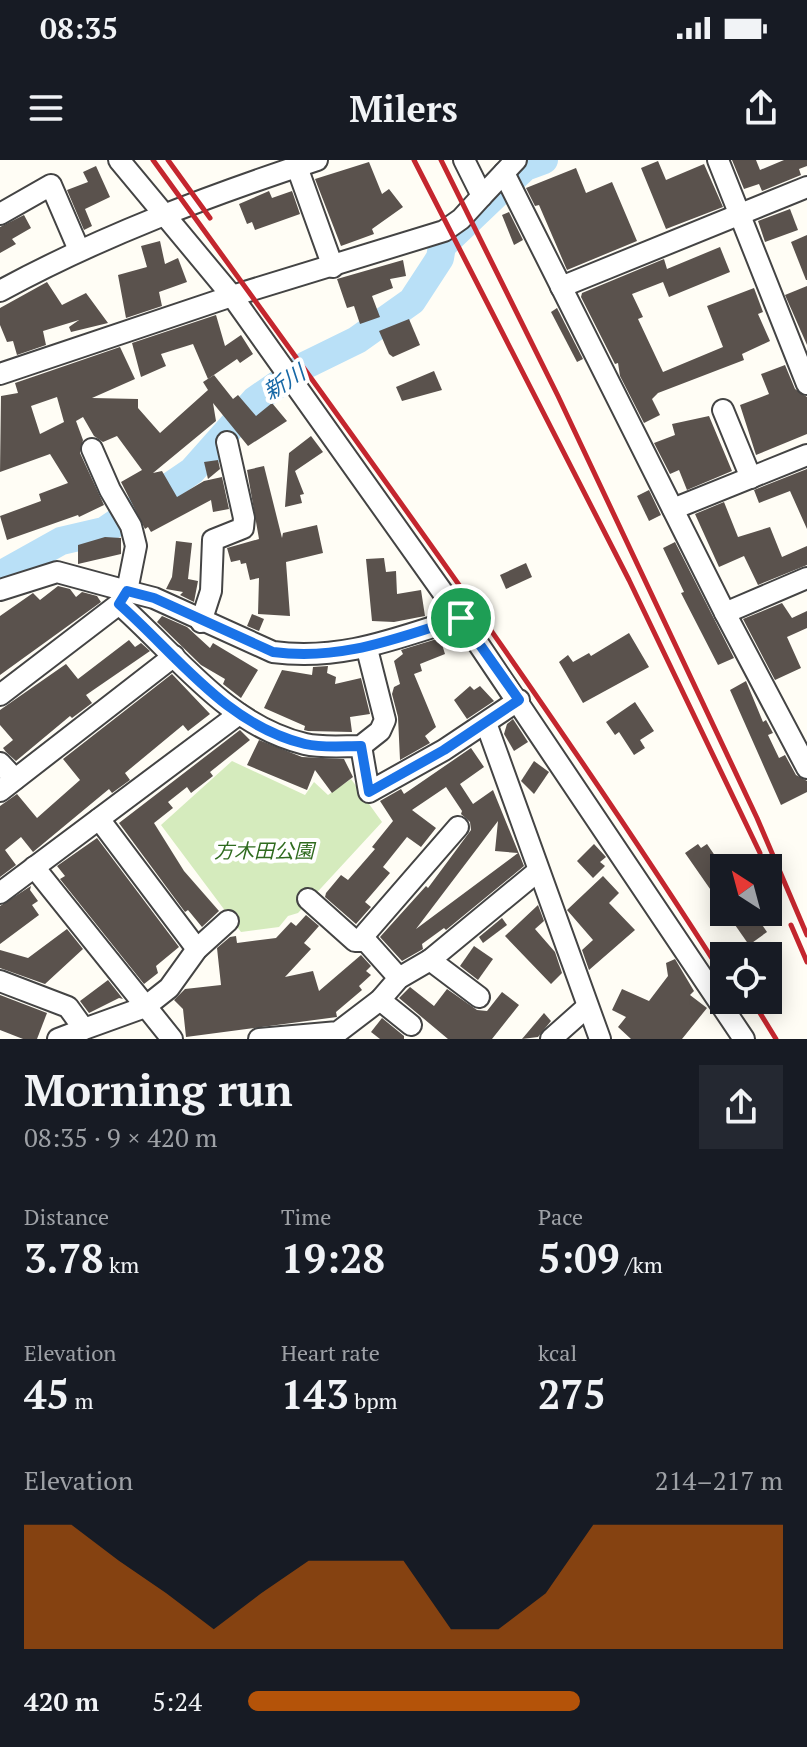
<!DOCTYPE html>
<meta charset="utf-8">
<style>
:root{--surface:#171b24;--page:#242831;--text:#f1f3f6;--muted:#9ea1a6;--accent:#b45309}
body{margin:0;font-family:"PT Serif","Noto Sans JP",serif;background:var(--page);color:var(--text);height:100vh;display:flex;flex-direction:column;font-size:30px;white-space:nowrap}
*{box-sizing:border-box;margin:0}
p{font-size:26px;color:var(--muted)}
.icon{flex:none;width:44px;height:44px;fill:none;stroke:currentColor;stroke-width:2;stroke-linecap:round;stroke-linejoin:round}
.map{position:relative;height:879px;overflow:hidden}
.side{display:flex;flex-direction:column;background:var(--surface);flex:1}
.side>*{flex:none}
.needle{width:52px;rotate:324deg}
.controls{position:absolute;left:710px;top:694px;display:grid;gap:16px}
.controls a{display:grid;place-items:center;width:72px;height:72px;border-radius:0px;background:var(--surface);box-shadow:0 4px 20px #0003;font-size:40px}
.pin{position:absolute;display:grid;place-items:center;width:68px;height:68px;color:#fff;margin:-34px;border:4px solid #fff;border-radius:50%;box-shadow:0 2px 8px #0007}
.round{display:grid;place-items:center;flex:none;width:84px;height:84px;border-radius:0px;background:var(--page)}
.summary{display:flex;align-items:center;justify-content:space-between;height:136px;padding:0 24px}
h1{font-size:44px;font-weight:600;line-height:60px}
.stats{display:grid;grid-template-columns:repeat(3,1fr);gap:12px;height:136px;padding:8px 24px}
.stats div{display:grid;align-content:center}
.stats b{font-size:40px;font-weight:600}
.stats small{font-size:22px;font-weight:400}
.stats p{font-size:22px}
.chart{height:224px;padding:16px 24px}
.chart p{display:flex;justify-content:space-between}
.chart svg{width:100%;height:144px;margin-top:8px;fill:var(--accent);opacity:.7}
ul{padding:0 24px;list-style:none;font-size:26px}
li{display:grid;grid-template-columns:128px 96px 1fr;align-items:center;height:60px}
li i{height:20px;border-radius:10px;background:var(--accent)}
.status{display:flex;justify-content:space-between;align-items:center;height:56px;padding:0 40px;background:var(--surface);direction:ltr}
.status svg{height:22px;fill:currentColor}
header{display:flex;justify-content:space-between;align-items:center;height:104px;padding:0 24px;background:var(--surface);font-size:36px;font-weight:600}
.map>svg:first-child{display:block}
.green{fill:#d5ebbd}
.lines{fill:none;stroke-linecap:round;stroke-linejoin:round}
.river{stroke:#b9e0f7;stroke-width:28}
.building{fill:#5a524d;fill-rule:evenodd}
.minor-casing{stroke:#444;stroke-width:24}
.minor{stroke:#fff;stroke-width:20}
.rail{stroke:#c4262e;stroke-width:5}
.route-casing{stroke:#fff;stroke-width:16}
.route{stroke:#1a73e8;stroke-width:10}
.labels{text-anchor:middle;stroke-width:8;stroke-linejoin:round;paint-order:stroke}
.park-label{font-size:20px;font-style:italic;fill:#2f6b1f;stroke:#fff}
.water-label{font-size:22px;font-style:italic;fill:#1768a6;stroke:#fff}
</style>
<div class="status"><b>08:35</b><svg viewBox="0 0 49 12"><path d="M0 12V9h3v3zM5 12V6h3v6zM10 12V3h3v9zM15 12V0h3v12zM26 1h20v11H26zM47 4h2v5h-2z"/></svg></div>
<header><svg class="icon" aria-label="menu" viewBox="0 0 24 24"><path d="M4 6h16M4 12h16M4 18h16"/></svg>Milers<svg class="icon" aria-label="share" viewBox="0 0 24 24"><path d="M12 15V3M7 8l5-5 5 5M5 13v7h14v-7"/></svg></header>
<div class="map">
<svg width="807" height="879" viewBox="0 0 807 879">
<rect width="100%" height="100%" fill="#fffdf5"/>
<path class="green" d="M232,601L305,635L314,622L328,635L351,619L382,662L298,753L288,756L279,767L241,772L161,665Z"/>
<g class="lines">
<path class="river" d="M0,415L61,381L104,371L192,311L255,240L306,205L357,180L412,141L440,98L442,86L525,7L544,0"/>
</g>
<g class="building">
<path d="M732,0H756L760,10L784,0H807V6L799,9L801,15L762,31L759,24L744,29Z"/>
<path d="M658,1L666,20L704,4L723,47L666,69L641,8Z"/>
<path d="M369,2L382,34L389,29L403,47L372,69L374,74L341,86L315,19Z"/>
<path d="M96,6L110,37L85,49L92,66L84,70L67,30L88,22L83,12Z"/>
<path d="M576,8L586,33L612,22L637,81L567,110L539,45L535,46L526,28Z"/>
<path d="M269,31L272,38L292,31L300,54L255,70L252,62L247,64L239,44Z"/>
<path d="M790,49L798,70L765,82L758,61Z"/>
<path d="M509,52L523,80L514,85L502,55Z"/>
<path d="M24,55L31,68L12,79L16,84L0,93V67Z"/>
<path d="M807,75V120H806L791,82Z"/>
<path d="M160,81L165,104L178,98L187,122L159,132L162,146L126,158L118,115L147,107L141,86Z"/>
<path d="M720,87L730,112L669,137L663,122L632,134L643,157L638,159L663,212L723,187L707,146L754,128L763,152L758,154L770,181L742,194L744,200L658,233L652,239L660,255L644,263L620,216L618,203L615,204L581,137L582,133L664,99L667,109Z"/>
<path d="M403,100L406,116L390,119L393,128L372,136L380,157L360,164L354,146L347,148L337,119Z"/>
<path d="M47,122L62,145L86,133L108,163L71,172L69,167L79,160L43,171L46,185L17,195L13,181L7,182L0,165V148Z"/>
<path d="M807,126V185L785,135Z"/>
<path d="M557,148L583,199L577,202L551,152Z"/>
<path d="M216,155L225,186L241,175L253,194L240,203L237,199L208,219L193,184L161,194L166,206L141,217L132,183Z"/>
<path d="M409,159L420,185L393,197L389,194L379,171Z"/>
<path d="M120,187L135,219L92,238L138,239V248L160,273L208,230L203,222L214,215L233,239L238,235L256,256L272,243L287,261L248,286L213,243L216,261L153,313L162,311L177,337L204,321L222,317L229,349L213,352L211,340L151,372L148,367L145,369L121,322L142,310L117,276L103,282L94,276L83,257L76,261L83,280L80,293L104,345L79,357L78,355L7,380L0,356L41,341L39,334L68,323L50,294L0,312L1,236L18,233L15,223ZM57,237L64,262L40,274L31,246Z"/>
<path d="M785,205L795,229L807,237V274L756,295L740,245L769,234L761,214Z"/>
<path d="M434,211L442,230L402,241L396,227Z"/>
<path d="M709,256L732,311L687,330L679,310L670,314L654,283L675,275L672,264Z"/>
<path d="M311,276L323,292L295,311L304,334L300,335L302,343L285,347L289,293Z"/>
<path d="M218,300L220,309L208,319L204,302Z"/>
<path d="M264,306L282,378L283,373L317,365L323,393L286,402L290,456L258,454L259,418L250,420L246,403L241,404L240,400L231,402L227,388L259,379L247,310Z"/>
<path d="M807,309V369L790,331L759,343L754,330Z"/>
<path d="M649,330L661,355L649,361L637,336Z"/>
<path d="M724,342L738,377L770,367L782,397L807,386V405L758,425L744,396L719,407L695,354Z"/>
<path d="M105,377L121,378V394L78,404V385Z"/>
<path d="M176,381L192,383L188,419L198,421L194,442L180,435L183,432L166,429L172,417Z"/>
<path d="M675,382L734,498L718,505L681,433L684,432L663,388Z"/>
<path d="M384,398L386,412L396,411L397,434L421,430L425,456L394,462L372,461L366,399Z"/>
<path d="M526,403L532,417L506,429L500,415Z"/>
<path d="M58,426L70,429L76,437L82,432L97,436L101,442L0,515V456L33,433L40,440Z"/>
<path d="M782,443L792,458L807,451V468L787,477L801,508L775,520L743,459Z"/>
<path d="M252,454L264,459L259,471L247,466Z"/>
<path d="M162,456L187,467L210,488L213,483L258,510L241,538L223,524L225,519L201,505L157,462Z"/>
<path d="M629,473L649,507L583,543L559,502L568,495L573,502L589,493L591,496Z"/>
<path d="M440,478L445,494L420,504L422,511L414,514L436,567L425,576L430,583L400,600L398,557L392,534L394,527L400,524L394,501L403,494L401,490Z"/>
<path d="M129,480L135,487L141,483L150,491L86,535L92,543L72,558L70,556L16,601L6,592L3,588L13,580L0,565V550L66,504L78,519Z"/>
<path d="M328,506L327,513L336,517L335,524L361,518L370,554L350,557L352,572L308,571L304,570L305,566L264,548L282,510L312,515L313,507Z"/>
<path d="M172,514L210,554L188,571L183,565L125,613L130,620L112,633L109,629L33,692L21,677L5,690L16,705L0,717V646L17,634L37,658L80,620L63,599Z"/>
<path d="M746,521L763,562L766,560L773,573L768,575L779,598L785,595L796,615L807,621V632L781,645L730,530Z"/>
<path d="M470,526L474,530L480,526L494,541L467,559L454,540Z"/>
<path d="M635,542L654,571L640,580L645,588L634,595L619,572L615,575L606,562Z"/>
<path d="M513,559L528,582L514,591L504,574L507,564Z"/>
<path d="M240,570L250,580L210,612L213,616L191,633L187,627L168,642L173,648L154,663L184,711L219,751L202,767L188,750L185,752L119,663Z"/>
<path d="M259,580L302,597L344,599L353,617L332,633L315,610L307,630L247,605Z"/>
<path d="M471,588L484,607L460,624L473,644L493,630L524,706L446,770L444,768L422,784L423,789L402,801L380,777L426,726L428,728L471,670L470,662L461,654L462,651L446,627L412,650L436,668L421,687L407,677L383,707L390,713L365,742L371,747L356,764L325,737L326,733L341,715L348,720L375,689L372,687L393,661L380,641L401,629L404,634ZM498,661L495,691L518,693L416,769Z"/>
<path d="M534,601L549,612L534,634L521,621Z"/>
<path d="M97,678L179,787L156,806L158,813L144,824L60,719L65,716L57,706Z"/>
<path d="M594,684L606,697L600,702L605,706L593,718L577,701Z"/>
<path d="M698,684L701,688L707,684L724,709V749L685,693Z"/>
<path d="M603,716L619,733L609,743L635,770L589,810L582,790L593,780L567,750Z"/>
<path d="M31,726L30,730L38,741L32,745L39,755L0,784V746Z"/>
<path d="M538,745L544,761L535,769L555,792L562,813L551,824L505,776Z"/>
<path d="M726,752H753L767,772L749,785Z"/>
<path d="M306,755L319,766L304,783L311,789L285,817L313,811L319,831L361,795L371,806L366,811L371,815L359,826L362,830L336,852L337,857L186,877L183,849L174,840L185,829L221,825L217,788L230,777L236,776L237,783L276,778L291,762L296,766Z"/>
<path d="M502,758L507,765L483,783L479,777Z"/>
<path d="M67,769L83,789L45,824L0,808V790L28,798Z"/>
<path d="M474,786L493,799L478,820L460,806Z"/>
<path d="M675,799L694,831L690,835L707,848L682,879H631L618,867L626,857L612,850L622,829L649,841L668,816L666,803Z"/>
<path d="M108,820L123,839L119,838L89,853L80,841Z"/>
<path d="M410,827L434,846L447,829L477,850L487,851L502,832L519,845L492,879H448L399,838Z"/>
<path d="M0,835L47,853L37,879H23L0,870Z"/>
<path d="M544,853L551,861L538,877L522,879Z"/>
<path d="M382,858L404,876V879H380L371,872Z"/>
</g>
<g class="lines">
<g class="minor-casing">
<g id="minor">
<path d="M119,0L232,136L461,458L744,879"/>
<path d="M464,0L482,36L516,0"/>
<path d="M718,0L807,224"/>
<path d="M297,7L333,107"/>
<path d="M504,13L725,453L807,608"/>
<path d="M0,54L51,25L79,90"/>
<path d="M561,127L807,27"/>
<path d="M0,131C101,76 208,36 317,0"/>
<path d="M0,214L232,136L444,71L461,59L482,36"/>
<path d="M723,250L751,318"/>
<path d="M673,349L807,295"/>
<path d="M0,430L57,412L127,431L136,386L131,366L110,330L92,289"/>
<path d="M119,444C177,495 226,565 305,584C322,588 343,586 361,586L380,571L385,560L367,489"/>
<path d="M725,453L807,418"/>
<path d="M201,462L211,431L213,380L243,368L244,358L227,282"/>
<path d="M0,535L119,444L127,431L154,438L273,492C343,501 396,478 461,458"/>
<path d="M486,563L600,879"/>
<path d="M361,586L369,632L444,590L519,540"/>
<path d="M0,603L15,619"/>
<path d="M0,631L174,496"/>
<path d="M99,659L197,789"/>
<path d="M34,707L172,879"/>
<path d="M0,733L239,554"/>
<path d="M308,739L355,781H366L399,818"/>
<path d="M359,781L458,667"/>
<path d="M430,800L479,837"/>
<path d="M0,821L68,847L84,869L145,847L169,828L197,789L228,761"/>
<path d="M380,840L411,865"/>
<path d="M58,879L84,869"/>
<path d="M259,879L338,872L380,840L399,818L430,800L538,711"/>
<path d="M551,879L587,847"/>
</g>
</g>
<use href="#minor" class="minor"/>
<g class="rail">
<path d="M153,0C348,269 545,537 724,817"/>
<path d="M168,0L210,58"/>
<path d="M414,0L629,420L760,693"/>
<path d="M441,0L558,236L757,658L807,775"/>
<path d="M791,765L807,802"/>
<path d="M752,840L776,879"/>
</g>
</g>
<g class="lines">
<g class="route-casing">
<path id="route" d="M127,431L154,438L273,492C343,501 396,478 461,458L519,540L444,590L369,632L361,586C343,586 322,588 305,584C226,565 177,495 119,444Z"/>
</g>
<use href="#route" class="route"/>
</g>
<g class="labels">
<g class="park-label">
<text x="264" y="698">方木田公園</text>
</g>
<g class="water-label">
<text transform="translate(284 222) rotate(-32)" y="8">新川</text>
</g>
</g>
</svg>
<div class="controls">
<a><svg class="needle" viewBox="-14 -14 28 28"><path d="M0-13l5 13h-10z" fill="#e53935"/><path d="M0 13l5-13h-10z" fill="#9ea1a6"/></svg></a>
<a><svg class="icon" aria-label="locate" viewBox="0 0 24 24"><circle cx="12" cy="12" r="6"/><path d="M12 2v4M12 18v4M2 12h4M18 12h4"/></svg></a>
</div>
<div class="pin" style="left:461px;top:458px;background:#1e9e55"><svg class="icon" aria-label="arrive" viewBox="0 0 24 24"><path d="M6 21V4h12l-3 4 3 4H6"/></svg></div>
</div>
<section class="side">
<div class="summary"><div><h1>Morning run</h1><p>08:35 · 9 × 420 m</p></div><a class="round"><svg class="icon" aria-label="share" viewBox="0 0 24 24"><path d="M12 15V3M7 8l5-5 5 5M5 13v7h14v-7"/></svg></a></div>
<div class="stats">
<div><p>Distance</p><b>3.78<small> km</small></b></div>
<div><p>Time</p><b>19:28</b></div>
<div><p>Pace</p><b>5:09<small> /km</small></b></div>
</div>
<div class="stats">
<div><p>Elevation</p><b>45<small> m</small></b></div>
<div><p>Heart rate</p><b>143<small> bpm</small></b></div>
<div><p>kcal</p><b>275</b></div>
</div>
<div class="chart"><p><span>Elevation</span>214–217 m</p>
<svg viewBox="0 0 160 44" preserveAspectRatio="none"><path d="M0 44V6L10 6L20 17L30 27L40 38L50 27L60 17L70 17L80 17L90 38L100 38L110 27L120 6L130 6L140 6L150 6L160 6V44z"/></svg>
</div>
<ul>
<li><b>420 m</b>5:24<i style="width:62%"></i></li>
</ul>
</section>
